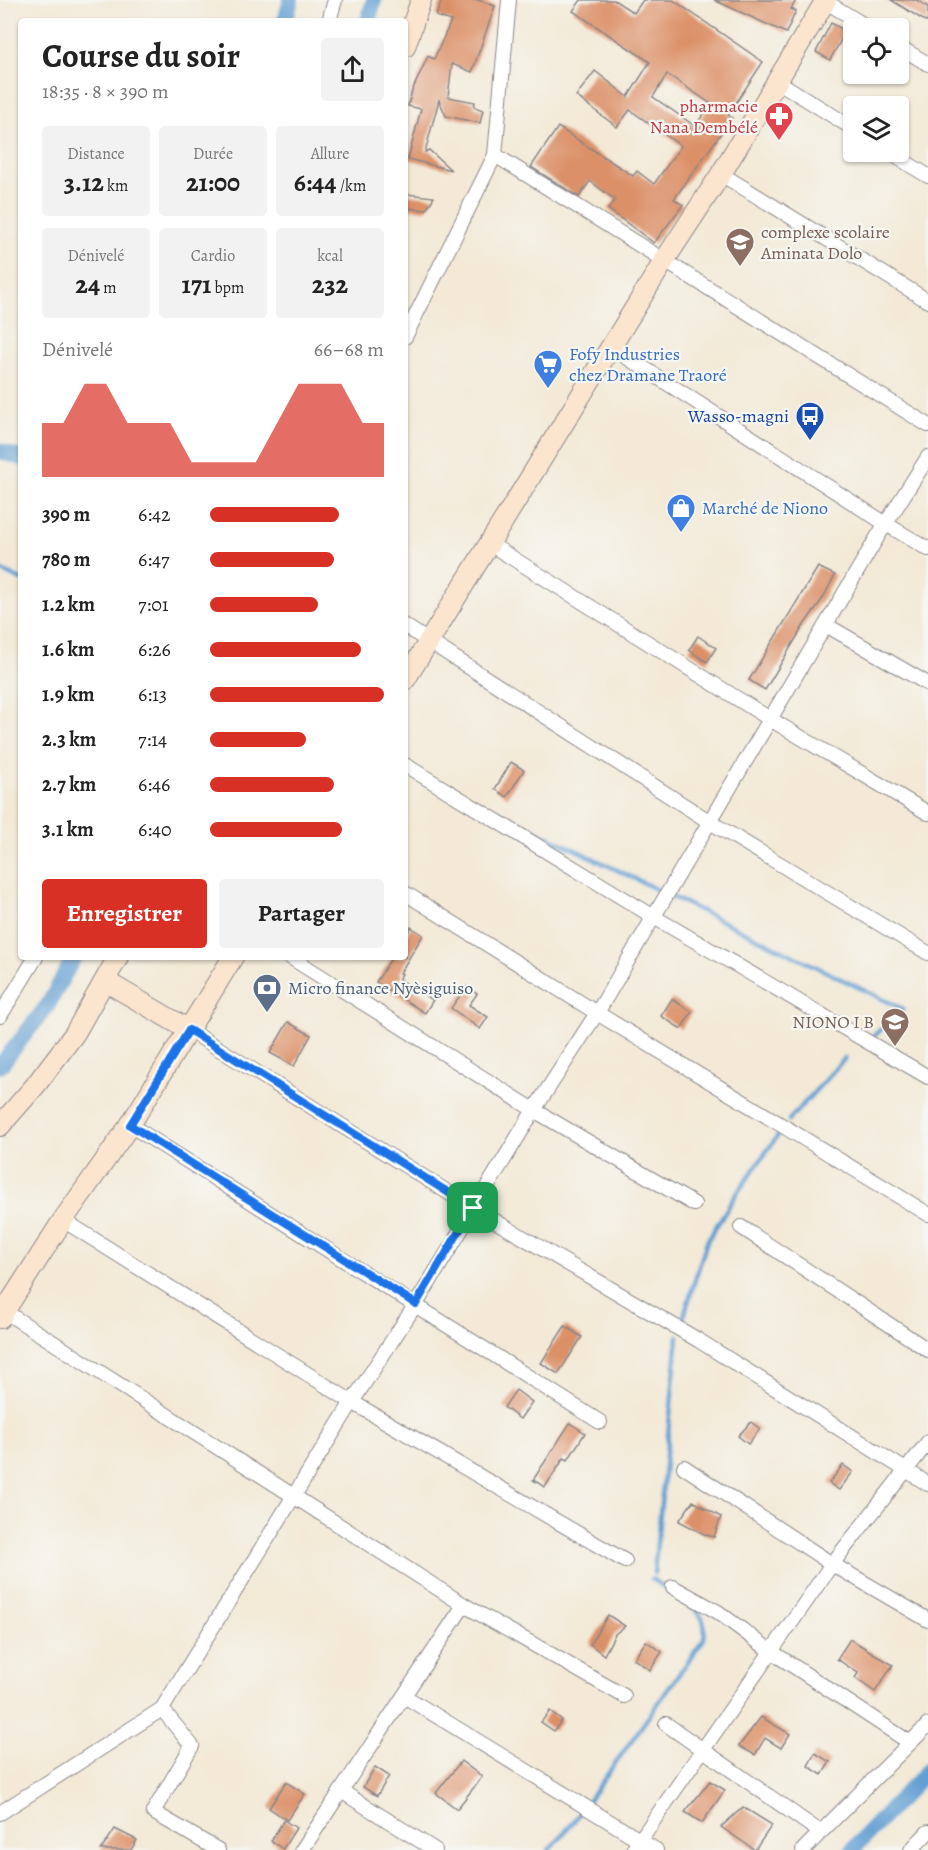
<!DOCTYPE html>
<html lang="fr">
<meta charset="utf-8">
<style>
:root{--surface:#fff;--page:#f2f2f2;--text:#222;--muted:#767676;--accent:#d93025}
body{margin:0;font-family:Alegreya,serif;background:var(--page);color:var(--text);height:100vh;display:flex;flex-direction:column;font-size:22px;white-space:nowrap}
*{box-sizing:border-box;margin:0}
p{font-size:20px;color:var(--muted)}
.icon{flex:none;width:33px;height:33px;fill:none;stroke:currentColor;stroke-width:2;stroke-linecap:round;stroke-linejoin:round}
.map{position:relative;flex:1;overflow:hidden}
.sheet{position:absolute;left:18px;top:18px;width:390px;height:942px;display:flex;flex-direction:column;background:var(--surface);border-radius:6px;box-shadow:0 2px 4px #0004}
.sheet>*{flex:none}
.fabs{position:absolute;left:843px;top:18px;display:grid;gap:12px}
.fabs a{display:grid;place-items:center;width:66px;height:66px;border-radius:6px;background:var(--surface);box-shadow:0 2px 4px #0004;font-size:30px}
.pin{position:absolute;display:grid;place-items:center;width:51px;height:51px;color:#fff;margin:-26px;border-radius:12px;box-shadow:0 3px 9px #0006}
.round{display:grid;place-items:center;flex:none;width:63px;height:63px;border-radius:6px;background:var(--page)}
.overview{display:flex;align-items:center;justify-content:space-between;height:102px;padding:0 24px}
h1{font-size:33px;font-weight:700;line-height:45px}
.stats{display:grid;grid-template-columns:repeat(3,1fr);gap:9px;height:102px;padding:6px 24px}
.stats div{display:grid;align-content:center;border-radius:6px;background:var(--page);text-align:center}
.stats b{font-size:26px;font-weight:700}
.stats small{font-size:16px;font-weight:400}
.stats p{font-size:16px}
.chart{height:168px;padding:12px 24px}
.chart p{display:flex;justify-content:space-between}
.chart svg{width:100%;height:108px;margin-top:6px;fill:var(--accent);opacity:.7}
.action{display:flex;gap:12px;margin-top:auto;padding:12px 24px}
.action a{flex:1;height:69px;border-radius:6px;background:var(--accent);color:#fff;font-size:24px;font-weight:700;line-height:69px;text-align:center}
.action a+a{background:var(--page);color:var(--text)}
ul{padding:0 24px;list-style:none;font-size:20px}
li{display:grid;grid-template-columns:96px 72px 1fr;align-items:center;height:45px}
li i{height:15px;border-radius:8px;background:var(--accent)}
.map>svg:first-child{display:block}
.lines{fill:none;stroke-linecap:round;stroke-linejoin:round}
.stream{stroke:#629fd3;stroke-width:4.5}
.canal{stroke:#629fd3;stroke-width:16}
.building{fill:#dc9068;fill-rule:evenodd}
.street-casing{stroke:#8a8688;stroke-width:16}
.secondary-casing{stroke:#8a8688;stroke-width:22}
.street{stroke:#fff;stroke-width:14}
.secondary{stroke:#fbe5cf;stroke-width:20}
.route-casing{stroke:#fff;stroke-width:12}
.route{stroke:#1a73e8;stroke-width:8}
.labels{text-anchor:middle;stroke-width:4.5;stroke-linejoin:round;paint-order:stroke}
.health-label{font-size:18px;fill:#be3a42;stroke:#f6f6f2;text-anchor:end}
.education-label{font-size:18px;fill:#785e54;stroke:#f6f6f2;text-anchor:start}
.shop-label{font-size:18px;fill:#366cbe;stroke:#f6f6f2;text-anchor:start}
.transit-label{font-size:18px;fill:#164399;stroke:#f6f6f2;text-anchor:end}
.service-label{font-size:18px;fill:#4e5e75;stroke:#f6f6f2;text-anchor:start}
</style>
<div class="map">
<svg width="928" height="1850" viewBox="0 0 928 1850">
<rect width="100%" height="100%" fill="#f6f6f2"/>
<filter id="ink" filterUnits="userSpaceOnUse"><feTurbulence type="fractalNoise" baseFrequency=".0167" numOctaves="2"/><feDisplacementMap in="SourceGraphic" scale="12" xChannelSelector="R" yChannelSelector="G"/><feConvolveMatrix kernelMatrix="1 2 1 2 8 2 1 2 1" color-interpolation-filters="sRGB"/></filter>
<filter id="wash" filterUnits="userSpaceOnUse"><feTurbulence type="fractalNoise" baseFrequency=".008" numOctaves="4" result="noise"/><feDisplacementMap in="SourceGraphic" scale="24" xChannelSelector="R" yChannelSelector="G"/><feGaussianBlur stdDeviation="1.35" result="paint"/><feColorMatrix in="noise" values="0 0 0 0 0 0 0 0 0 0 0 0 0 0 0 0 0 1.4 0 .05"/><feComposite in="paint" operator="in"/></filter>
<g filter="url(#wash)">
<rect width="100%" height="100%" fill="#f3e9d6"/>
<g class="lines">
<g class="stream">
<path d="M0,570L21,580"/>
<path d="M477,802L903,1009L874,1036"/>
<path d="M789,1120L845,1058"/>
<path d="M682,1322L707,1241L735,1196L781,1131"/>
<path d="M654,1573L678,1336"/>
<path d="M652,1579L670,1591"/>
<path d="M549,1850L572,1824L704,1639C707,1620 700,1611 684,1601"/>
</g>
<g class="canal">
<path d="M285,21L291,0"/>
<path d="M368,21L374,0"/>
<path d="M0,451L21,458"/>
<path d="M0,1066L48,1005L74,957"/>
<path d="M852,1850L928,1770"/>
</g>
</g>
<g id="blocks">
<g class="building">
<path d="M442,0H478L495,6L472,72L452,64L448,97L475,102L474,107L483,110L480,123L446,116L439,100L425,152L429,150L451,170L408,159L421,109L408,106L412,91L428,56L434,59L451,21L436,16Z"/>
<path d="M581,0H614L634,13L643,0H673L763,62L728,115L732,118L674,199L683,205L654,243L608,209L615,200L590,181L579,197L531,167L558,127L633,176L637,171L654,184L681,146L630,110L617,127L576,96L595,71L628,97L650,62L573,11ZM667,74L711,104L695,126L653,97Z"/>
<path d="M714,0H796L791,9L796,11L786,33Z"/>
<path d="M891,0H917L928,7V23Z"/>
<path d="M831,23L846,31L830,60L816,52Z"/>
<path d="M406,194L434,197L426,210L406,208Z"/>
<path d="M818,567L835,575L823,598L804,625L765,690L749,680Z"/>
<path d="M698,636L716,648L707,662L689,650Z"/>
<path d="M511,762L524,770L507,797L495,789Z"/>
<path d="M411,927L423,935L400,973L402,974L399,979L433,1000L425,1013L376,982L392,957H405V937Z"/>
<path d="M467,986L477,994L469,1005L488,1017L480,1029L451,1008Z"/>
<path d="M672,999L692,1012L681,1029L661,1016Z"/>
<path d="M288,1022L311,1035L294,1066L270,1053Z"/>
<path d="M565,1326L582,1337L558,1374L541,1363Z"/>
<path d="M516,1390L532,1402L520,1419L504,1407Z"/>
<path d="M751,1422L760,1429L748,1444L738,1436Z"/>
<path d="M570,1423L585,1433L568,1460L564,1458L545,1487L533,1480Z"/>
<path d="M843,1465L853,1472L839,1490L829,1483Z"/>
<path d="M693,1501L721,1517L714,1537L706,1535L679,1521Z"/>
<path d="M608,1615L625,1626L615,1634L604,1655L590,1644Z"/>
<path d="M850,1639L893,1665L875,1692L855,1678L858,1673L837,1659Z"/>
<path d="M646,1641L662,1652L650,1670L634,1659Z"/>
<path d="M550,1711L562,1720L554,1731L541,1722Z"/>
<path d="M761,1717L790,1734L781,1748L765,1738L755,1755L739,1746Z"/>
<path d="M815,1753L830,1762L822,1775L808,1766Z"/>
<path d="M461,1761L482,1777L457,1809L436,1793Z"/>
<path d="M375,1767L389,1776L377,1796L363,1787Z"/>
<path d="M710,1781L725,1790L702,1823L685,1812Z"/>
<path d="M286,1782L305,1794L287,1820L269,1808Z"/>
<path d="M743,1807L772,1825L755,1850L721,1827Z"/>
<path d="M284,1820L296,1828L283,1849L271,1841Z"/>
<path d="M115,1829L137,1840L131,1850H101Z"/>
</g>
</g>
</g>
<g filter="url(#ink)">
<use href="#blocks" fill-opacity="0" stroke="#8a8688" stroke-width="1.5"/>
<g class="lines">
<g class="street-casing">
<g id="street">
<path d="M823,0L869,28"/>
<path d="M329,21L335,0"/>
<path d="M898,46L928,64"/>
<path d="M777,81L854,129"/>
<path d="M889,152L928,176"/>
<path d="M495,155L928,425"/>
<path d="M721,174L928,301"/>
<path d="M405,337L495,155L509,0"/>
<path d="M611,347L886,524L928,549"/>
<path d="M490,544L770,719L928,813"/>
<path d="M826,625L928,684"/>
<path d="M405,626L710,822L928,953"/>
<path d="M405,765L654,917L928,1077"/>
<path d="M405,893L597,1013L928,1214"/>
<path d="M290,957L534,1110L694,1204"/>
<path d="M0,1016L36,957"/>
<path d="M189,1030L473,1208L698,1340L928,1484"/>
<path d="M130,1125L600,1422"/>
<path d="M63,1220L352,1402L625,1561"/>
<path d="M741,1227L928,1350"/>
<path d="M4,1311L464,1605L624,1696"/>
<path d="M684,1467L832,1564L928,1620"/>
<path d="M673,1587L718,1612L772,1652L909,1742"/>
<path d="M404,1696L656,1850"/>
<path d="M162,1709L192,1746L153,1812L218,1850"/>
<path d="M666,1724L820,1832"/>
<path d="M341,1791L435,1850"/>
<path d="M0,1813L162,1709L352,1402L416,1304L534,1110L597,1013L878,536L928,457"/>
<path d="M302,1850L464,1605"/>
<path d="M633,1850L832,1564L928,1442"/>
<path d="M803,1850L928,1725"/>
<path d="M911,1850L928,1832"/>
</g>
</g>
<g class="secondary-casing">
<g id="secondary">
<path d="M405,47L421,0"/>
<path d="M405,680L664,261L721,174L826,0"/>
<path d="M105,981L189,1030"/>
<path d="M0,1126L35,1086L75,1033L118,957"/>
<path d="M0,1318L63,1220L130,1125L233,957"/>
</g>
</g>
<use href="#street" class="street"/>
<use href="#secondary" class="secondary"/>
</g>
</g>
<g class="lines" filter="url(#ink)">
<g class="route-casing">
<path id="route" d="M189,1030L473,1208L416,1304L130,1125Z"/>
</g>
<use href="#route" class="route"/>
</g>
<defs>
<g id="pharmacy-pin" transform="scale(1.5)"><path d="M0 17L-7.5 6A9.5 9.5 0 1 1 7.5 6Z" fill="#e0444e" stroke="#f6f6f2"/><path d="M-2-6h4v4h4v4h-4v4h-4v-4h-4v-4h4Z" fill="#fff"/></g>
<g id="school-pin" transform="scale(1.5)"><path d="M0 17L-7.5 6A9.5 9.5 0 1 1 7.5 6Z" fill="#8d6e63" stroke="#f6f6f2"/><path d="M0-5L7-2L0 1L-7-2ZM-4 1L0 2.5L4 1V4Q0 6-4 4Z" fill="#fff"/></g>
<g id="supermarket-pin" transform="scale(1.5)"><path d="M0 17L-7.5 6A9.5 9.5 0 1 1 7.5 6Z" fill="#3f7fe0" stroke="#f6f6f2"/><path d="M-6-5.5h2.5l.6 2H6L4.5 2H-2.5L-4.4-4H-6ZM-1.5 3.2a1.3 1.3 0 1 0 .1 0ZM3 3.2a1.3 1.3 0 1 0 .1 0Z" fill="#fff"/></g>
<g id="bus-pin" transform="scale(1.5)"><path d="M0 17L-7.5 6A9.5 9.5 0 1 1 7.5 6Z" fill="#1a4fb4" stroke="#f6f6f2"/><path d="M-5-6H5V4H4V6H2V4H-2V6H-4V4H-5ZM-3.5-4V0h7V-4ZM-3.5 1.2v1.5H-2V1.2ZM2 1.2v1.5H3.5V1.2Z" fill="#fff"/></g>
<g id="shop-pin" transform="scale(1.5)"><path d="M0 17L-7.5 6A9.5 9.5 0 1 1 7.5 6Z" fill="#3f7fe0" stroke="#f6f6f2"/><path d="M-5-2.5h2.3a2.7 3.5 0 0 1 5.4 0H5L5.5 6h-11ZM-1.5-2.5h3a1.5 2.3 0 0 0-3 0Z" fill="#fff"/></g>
<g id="bank-pin" transform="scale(1.5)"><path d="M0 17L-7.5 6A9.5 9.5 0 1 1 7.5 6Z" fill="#5c6f8a" stroke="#f6f6f2"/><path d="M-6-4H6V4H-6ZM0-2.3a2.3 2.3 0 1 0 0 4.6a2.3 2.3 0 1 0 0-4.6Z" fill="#fff"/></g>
</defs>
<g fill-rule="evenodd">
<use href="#pharmacy-pin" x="779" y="116"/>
<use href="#school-pin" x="740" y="242"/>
<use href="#supermarket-pin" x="548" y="364"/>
<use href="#bus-pin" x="810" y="416"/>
<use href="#shop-pin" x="681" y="508"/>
<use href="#bank-pin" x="267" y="988"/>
<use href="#school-pin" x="895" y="1022"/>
</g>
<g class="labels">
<g class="health-label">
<text x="758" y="112">pharmacie<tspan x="758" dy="21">Nana Dembélé</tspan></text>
</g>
<g class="education-label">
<text x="761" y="238">complexe scolaire<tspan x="761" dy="21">Aminata Dolo</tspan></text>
<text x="874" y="1028" text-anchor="end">NIONO I B</text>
</g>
<g class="shop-label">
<text x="569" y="360">Fofy Industries<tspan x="569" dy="21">chez Dramane Traoré</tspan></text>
<text x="702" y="514">Marché de Niono</text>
</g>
<g class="transit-label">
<text x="789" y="422">Wasso-magni</text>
</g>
<g class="service-label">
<text x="288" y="994">Micro finance Nyèsiguiso</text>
</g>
</g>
</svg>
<div class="fabs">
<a><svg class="icon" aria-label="locate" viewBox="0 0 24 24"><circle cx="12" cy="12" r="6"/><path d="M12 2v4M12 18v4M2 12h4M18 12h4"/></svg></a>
<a><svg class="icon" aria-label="layers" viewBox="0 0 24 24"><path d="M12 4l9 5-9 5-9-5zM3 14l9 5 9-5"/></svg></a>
</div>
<div class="pin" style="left:473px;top:1208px;background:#1e9e55"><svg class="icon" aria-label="arrive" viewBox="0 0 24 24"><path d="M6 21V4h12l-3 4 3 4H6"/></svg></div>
<section class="sheet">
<div class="overview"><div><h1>Course du soir</h1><p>18:35 · 8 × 390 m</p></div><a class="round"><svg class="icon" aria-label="share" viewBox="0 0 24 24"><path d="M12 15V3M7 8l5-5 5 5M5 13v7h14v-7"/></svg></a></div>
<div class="stats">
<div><p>Distance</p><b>3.12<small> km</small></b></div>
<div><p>Durée</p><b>21:00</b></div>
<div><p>Allure</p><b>6:44<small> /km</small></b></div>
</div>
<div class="stats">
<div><p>Dénivelé</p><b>24<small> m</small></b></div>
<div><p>Cardio</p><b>171<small> bpm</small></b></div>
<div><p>kcal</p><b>232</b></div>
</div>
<div class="chart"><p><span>Dénivelé</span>66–68 m</p>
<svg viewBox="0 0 160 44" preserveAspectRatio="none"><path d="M0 44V22L10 22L20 6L30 6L40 22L50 22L60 22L70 38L80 38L90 38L100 38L110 22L120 6L130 6L140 6L150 22L160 22V44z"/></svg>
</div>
<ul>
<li><b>390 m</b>6:42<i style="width:74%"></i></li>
<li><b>780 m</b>6:47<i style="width:71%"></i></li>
<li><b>1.2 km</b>7:01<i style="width:62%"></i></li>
<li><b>1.6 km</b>6:26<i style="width:87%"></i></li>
<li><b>1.9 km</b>6:13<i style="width:100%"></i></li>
<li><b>2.3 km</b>7:14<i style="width:55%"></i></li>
<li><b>2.7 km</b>6:46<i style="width:71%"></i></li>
<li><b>3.1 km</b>6:40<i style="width:76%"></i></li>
</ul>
<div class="action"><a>Enregistrer</a><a>Partager</a></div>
</section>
</div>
